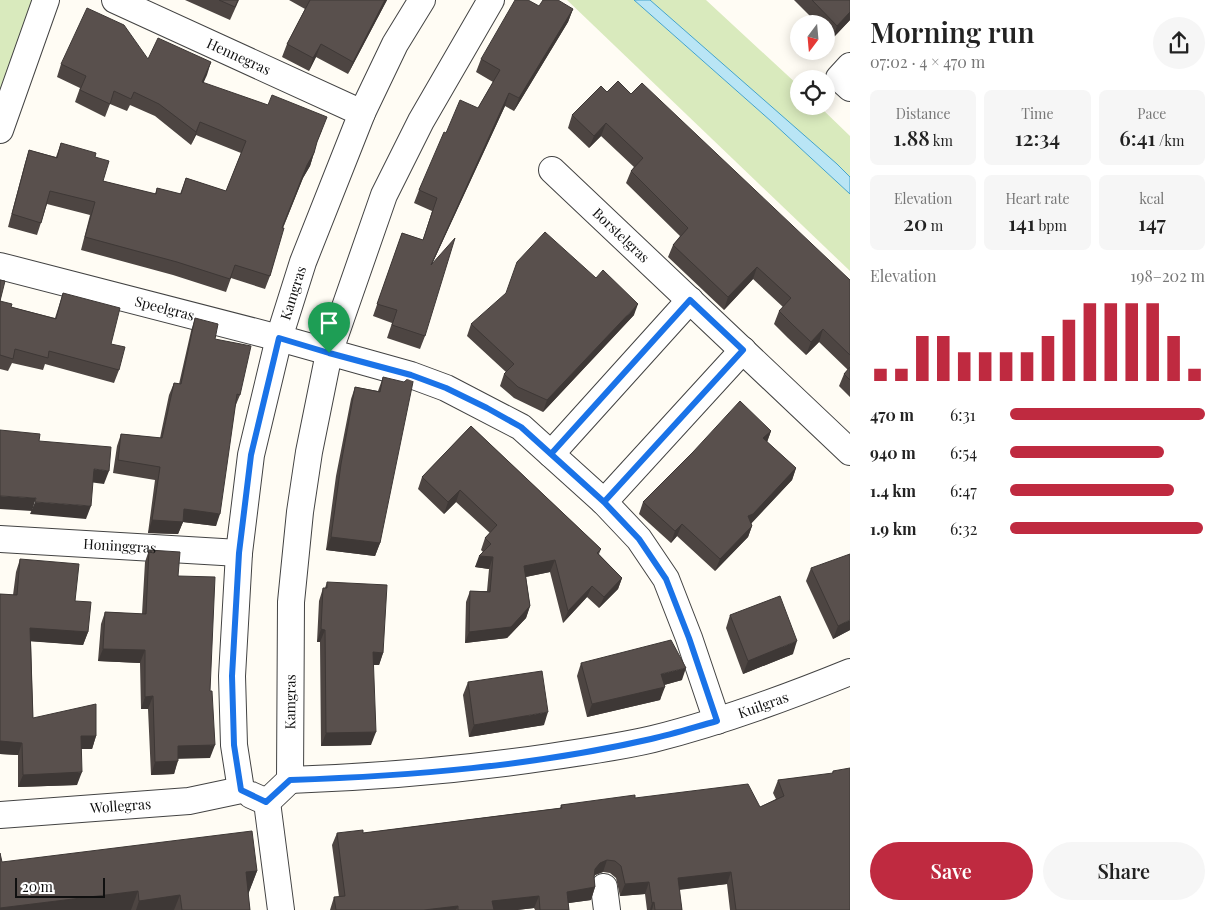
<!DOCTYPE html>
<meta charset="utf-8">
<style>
:root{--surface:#fff;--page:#f6f6f6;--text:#222;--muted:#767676;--accent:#bf2a40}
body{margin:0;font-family:"Playfair Display",serif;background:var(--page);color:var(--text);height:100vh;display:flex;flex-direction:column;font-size:19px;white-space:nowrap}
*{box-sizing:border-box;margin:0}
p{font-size:16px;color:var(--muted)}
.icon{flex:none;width:28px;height:28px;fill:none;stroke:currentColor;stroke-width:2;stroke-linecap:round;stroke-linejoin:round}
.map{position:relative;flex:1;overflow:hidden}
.details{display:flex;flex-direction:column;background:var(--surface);width:375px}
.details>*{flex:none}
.needle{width:32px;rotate:196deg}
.tools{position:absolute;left:790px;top:15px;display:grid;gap:10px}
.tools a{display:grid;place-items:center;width:45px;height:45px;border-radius:50%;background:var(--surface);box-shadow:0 2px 12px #0003;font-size:25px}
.scale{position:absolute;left:15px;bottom:12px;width:90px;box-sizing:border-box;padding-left:5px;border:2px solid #101010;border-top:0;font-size:14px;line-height:18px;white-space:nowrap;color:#101010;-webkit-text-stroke:4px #fff;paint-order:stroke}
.pin{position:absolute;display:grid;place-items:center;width:42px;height:42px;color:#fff;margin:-51px -21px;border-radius:50% 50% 50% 0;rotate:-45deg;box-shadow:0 0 5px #0007}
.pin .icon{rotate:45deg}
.round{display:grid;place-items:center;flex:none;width:52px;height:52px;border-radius:26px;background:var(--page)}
.head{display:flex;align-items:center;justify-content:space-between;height:85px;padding:0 20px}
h1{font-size:28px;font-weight:600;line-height:38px}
.metrics{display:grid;grid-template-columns:repeat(3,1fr);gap:8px;height:85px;padding:5px 20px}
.metrics div{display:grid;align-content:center;border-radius:8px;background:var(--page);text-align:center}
.metrics b{font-size:21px;font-weight:600}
.metrics small{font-size:14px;font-weight:400}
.metrics p{font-size:14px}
.chart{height:140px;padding:10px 20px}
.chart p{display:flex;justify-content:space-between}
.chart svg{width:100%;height:90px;margin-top:5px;stroke:var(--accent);stroke-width:6}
.primary-button{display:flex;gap:10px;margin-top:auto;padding:10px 20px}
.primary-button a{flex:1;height:58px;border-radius:30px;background:var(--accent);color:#fff;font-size:20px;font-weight:600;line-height:58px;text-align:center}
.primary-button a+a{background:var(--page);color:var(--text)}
ul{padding:0 20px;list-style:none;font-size:16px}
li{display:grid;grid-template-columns:80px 60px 1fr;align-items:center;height:38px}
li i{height:12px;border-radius:6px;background:var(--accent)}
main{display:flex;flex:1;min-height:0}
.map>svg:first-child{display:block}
.green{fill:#d9eabd}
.water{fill:#b9e5f5;stroke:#42a3cb}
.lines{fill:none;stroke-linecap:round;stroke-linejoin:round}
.street-casing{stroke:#434343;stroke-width:28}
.street{stroke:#fff;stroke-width:26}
.wall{fill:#4d4542}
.shaded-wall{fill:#3e3836}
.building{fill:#59504d;stroke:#3e3836}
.route-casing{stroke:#fff;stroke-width:10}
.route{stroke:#1a73e8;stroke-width:6}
.labels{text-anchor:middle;stroke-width:5;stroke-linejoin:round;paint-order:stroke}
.street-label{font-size:14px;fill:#101010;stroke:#fff}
</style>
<main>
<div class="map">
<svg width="850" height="910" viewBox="0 0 850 910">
<rect width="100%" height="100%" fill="#fffcf4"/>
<g class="green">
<path d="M0,0H38L0,108Z"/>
<path d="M567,0H634L772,122L850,194V271Z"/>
<path d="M650,0H706L799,86V106H819L850,136V177Z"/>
</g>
<path class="water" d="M634,0H650L837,164L850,177V194L772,122Z"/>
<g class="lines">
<g class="street-casing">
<g id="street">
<path id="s1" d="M115,0L362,113"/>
<path d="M850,66L839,78L850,88"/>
<path d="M0,130L46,0"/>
<path id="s2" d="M552,170L850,452"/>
<path id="s3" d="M0,266L279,338L411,375L446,388L521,427L604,502L639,539L666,579L689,638L717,721"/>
<path d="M551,454L690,300"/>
<path d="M604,502L743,350"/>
<path id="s4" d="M0,539L239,553"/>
<path id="s5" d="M290,780C377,777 462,770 549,757C584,752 619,747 653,739C721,722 786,698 850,672"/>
<path id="s6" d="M241,790L234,745L232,676L239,553L251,455L279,338L303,262L362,113L395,44L422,0"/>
<path d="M251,795L267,802L281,910"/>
<path id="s7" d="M267,802L290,780L291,602L300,512L309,452L329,353L384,195L421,121L491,0"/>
<path id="s8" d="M0,815L189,801L241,790"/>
<path d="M604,887L607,910"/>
</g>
</g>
<use href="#street" class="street"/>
</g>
<g class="wall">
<path d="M185,0H239L230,20Z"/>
<path d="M289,0H387L348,74L316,57L309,71L282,57L287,44L305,9Z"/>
<path d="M794,0H850V20L833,38L826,32V24H818Z"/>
<path d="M573,9L568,22L514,111L505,106L433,262L425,336L420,349L387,338L392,323L373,316L402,233L423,240L432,211L414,203L419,190L446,133L478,108L493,82L476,72L481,59Z"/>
<path d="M148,59L211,62L203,83L322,130L316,144L314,153L310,166L303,178L283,228L270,276L265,289L231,278L226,292L173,275L81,250L90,215L47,204L37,235L8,227L25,163L29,150L56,157L61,143L95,157L103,181L155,194L157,188L180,194L186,178L226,191L241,153L196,135L191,145L155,116L130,105L127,111L110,104L105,117L75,102L80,88L57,77L61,64Z"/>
<path d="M607,92L631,94L850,280V397L839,386L844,374L848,370L819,342L806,355L788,338L774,324L779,311L783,307L753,279L724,310L668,257L673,245L680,236L626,183L631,171L634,167L601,136L589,148L568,128L572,115Z"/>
<path d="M0,280V301L11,307L55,318L63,293L111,344L119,370L114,383L45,364L43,370L12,363L8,371L0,369Z"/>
<path d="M634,315L543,412L514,398L500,386L504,374L506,372L467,336L471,324Z"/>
<path d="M195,318L215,339L240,395L235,407L216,526L183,522L178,534L148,533L155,480L113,473L117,446L121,434L160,438L169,395L174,383L179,384L191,331Z"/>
<path d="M383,377L380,543L375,556L326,550L336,476L351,399L355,387L378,391Z"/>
<path d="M471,426L601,549L599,554L622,578L618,589L599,608L587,597L563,623L550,572L526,577L530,606L526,618L507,638L465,643L466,602L470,591H487L489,569L475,567L483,552L481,550L485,538L490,533L456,502L444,514L418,489L422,477Z"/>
<path d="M771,431L767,442L796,468L792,480L751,523L752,526L748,537L715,571L677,536L671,543L639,514L643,502Z"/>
<path d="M149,550L178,576L210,691V758H178L174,774L151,775L148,709H141L140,663L98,661L101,624L105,612L142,614L145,562Z"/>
<path d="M20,559L75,601L88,632L83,645L31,641L33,718L96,736L92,749H81L77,785L18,787V755L0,754V594L13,595L16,572Z"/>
<path d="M811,568L850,630L833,639L806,581Z"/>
<path d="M327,582L383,653L379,665H373L371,745L321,746L320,642H317L319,601L323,588H325Z"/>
<path d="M730,615L793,654L743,674L726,628Z"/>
<path d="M581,663L682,680L664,685L660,700L587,717L577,676Z"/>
<path d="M468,682L544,725L469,737L463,695Z"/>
<path d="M833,771L850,910H730L727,884L679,890L682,910H647L645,894L620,896L616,878L610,873L603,872L595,875L594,877L595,887L591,900L568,903L569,910H535L534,908L517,910H330L334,897H339L332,845L337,833H363L560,808L561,805L635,798L760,807L776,799L773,793L778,780L832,774Z"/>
<path d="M2,862L257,871L248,894L250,910H0Z"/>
</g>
<g class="shaded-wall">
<path d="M385,0H387L348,74L353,62Z"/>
<path d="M573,9L568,22L514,111L519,98Z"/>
<path d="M850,12V20L833,38L837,26Z"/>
<path d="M321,44L316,57L309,71L313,58Z"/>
<path d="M211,62L207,75L198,95L202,82Z"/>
<path d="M509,93L505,106L426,277L431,265Z"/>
<path d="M200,122L196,135L191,145L196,132Z"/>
<path d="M606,123L601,136L589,148L594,136Z"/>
<path d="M314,153L310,166L303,178L278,240L307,165Z"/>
<path d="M757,267L753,279L724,310L728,297Z"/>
<path d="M638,304L634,315L543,412L547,400Z"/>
<path d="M823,329L819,342L806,355L811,342Z"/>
<path d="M771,431L767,442L763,438Z"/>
<path d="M796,468L792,480L749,526L748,516Z"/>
<path d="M94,469L109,471L104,484L89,482Z"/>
<path d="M460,490L456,502L444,514L448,502Z"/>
<path d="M0,496L36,498L32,511L0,509Z"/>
<path d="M35,502L91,506L86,519L30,514Z"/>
<path d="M184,509L220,514L216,526L183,522L178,534L148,533L152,520Z"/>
<path d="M682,524L677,536L671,543L675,531Z"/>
<path d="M752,526L748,537L715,571L720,559Z"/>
<path d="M331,537L380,543L375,556L326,550Z"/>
<path d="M479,556L493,557L489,569L475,567Z"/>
<path d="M555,560L550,572L520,578L524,566Z"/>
<path d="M622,578L618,589L599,608L604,597Z"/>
<path d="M592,586L587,597L563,623L568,611Z"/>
<path d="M530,606L526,618L507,638L465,643L469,632Z"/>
<path d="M850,620V630L833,639L838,626Z"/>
<path d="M30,628L88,632L83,645L26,641Z"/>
<path d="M321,629L325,630L320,642H317Z"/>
<path d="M797,641L793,654L743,674L748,661Z"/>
<path d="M103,649L145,650L140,663L98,661Z"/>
<path d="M373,652L383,653L379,665H368Z"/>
<path d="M686,668L682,680L657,687L661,674Z"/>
<path d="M665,687L660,700L587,717L592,704Z"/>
<path d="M153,696L148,709H141L145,697Z"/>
<path d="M548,712L544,725L469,737L474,725Z"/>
<path d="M376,732L371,745L321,746L326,733Z"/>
<path d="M81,736H96L92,749H76Z"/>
<path d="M0,741L22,743L18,755L0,754Z"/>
<path d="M215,745L210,758L173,759L178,746Z"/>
<path d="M178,761L174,774L151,775L155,762Z"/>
<path d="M82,772L77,785L18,787L23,775Z"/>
<path d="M607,860L603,872L595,875L590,881L595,869L600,863Z"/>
<path d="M257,871L246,900V872Z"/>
<path d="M731,872L727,884L674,890L678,878Z"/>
<path d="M649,882L645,894L620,896L625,884Z"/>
<path d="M595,887L591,900L562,904L567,892Z"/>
<path d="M138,891L131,910H0V908Z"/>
<path d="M180,895L174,910H136L139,901Z"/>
<path d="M539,896L534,908L517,910H489L492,901Z"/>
<path d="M654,902L652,910H650L652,903Z"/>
<path d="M458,906L456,910H424Z"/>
</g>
<g class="building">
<path d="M219,0H238L235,7Z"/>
<path d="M310,0H385L353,62L321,44L313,58L287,44Z"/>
<path d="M515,0H528L539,6L543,0H558L573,9L519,98L509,93L431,265L455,238L425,336L392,325L397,310L377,304L402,233L423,240L437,198L419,190L444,132L446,133L460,100L478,108L500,70L481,59Z"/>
<path d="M812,0H850V12L837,26Z"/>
<path d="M87,8L124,25L148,59L158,38L211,62L202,82L268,105L272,95L327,117L317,142L314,153L307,165L282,228H284L270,276L235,265L230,279L177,262L85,237L95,202L50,191L41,223L12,214L29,150L57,158L61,143L96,153L95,157L109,161L103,181L156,194L157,188L181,194L186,178L226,191L246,141L200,122L196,132L159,104L134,92L131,99L114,91L110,104L80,90L86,76L61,64Z"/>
<path d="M618,81L631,94L642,83L850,280V355L823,329L811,342L793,325L779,311L791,298L757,267L728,297L673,245L688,228L631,171L643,158L606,123L594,136L572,115L601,86L607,92Z"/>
<path d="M545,232L596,278L603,270L638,304L547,400L518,387L504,374L514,364L471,324L506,293L517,262Z"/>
<path d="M0,280L5,281L0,301L12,304L11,307L56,319L63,293L120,308L111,344L125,347L119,370L49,351L48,358L15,349L13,359L0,355Z"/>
<path d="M195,318L218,324L215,339L251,346L240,395L237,394L220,514L184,509L183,522L152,520L160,467L118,460L121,434L162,438L174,383L181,384Z"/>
<path d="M850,367V380L844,374Z"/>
<path d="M411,376L414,377L380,543L331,537L341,464L355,387L380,392L383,377L404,382Z"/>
<path d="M740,401L771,431L763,438L796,468L753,514L748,516L752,526L720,559L682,524L675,531L643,502L693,452Z"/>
<path d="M471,426L601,549L597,553L622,578L604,597L592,586L568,611L555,560L524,566L530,606L511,627L469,632L470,591L490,592L493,557L479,556L491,544L485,538L497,525L460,490L448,502L422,477Z"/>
<path d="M0,430L40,434L39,441L111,447L109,471L94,469L91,506L35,502L36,498L0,496Z"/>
<path d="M149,550L180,552L178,576L215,577L210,691H212L215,745L178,746V761L155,762L153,696L145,697V650L103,649L105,612L146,614Z"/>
<path d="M850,554V620L838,626L811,568Z"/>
<path d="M20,559L79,564L75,601L91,602L88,632L30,628L33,718L96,704V736H81L82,772L23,775L22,743L0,741V594L17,595Z"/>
<path d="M327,582L387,585L383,653L373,652L376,732L326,733L325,630L321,629L323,588H327Z"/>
<path d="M780,596L797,641L748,661L730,615Z"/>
<path d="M671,640L686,668L661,674L665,687L592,704L581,663Z"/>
<path d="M542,671L548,712L474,725L468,682Z"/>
<path d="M850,768V910H736L731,872L678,878L682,910H655L654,902L652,903L649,882L625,884L621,866L615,861L607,860L600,863L595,869L594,877L595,887L567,892L569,910H540L539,896L492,901L494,910H458V906L424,910H336L334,897L345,896L337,833L363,830V833L562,808L561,805L635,795V798L748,784L760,807L784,796L778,780L833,773V771Z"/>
<path d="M252,831L257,871L246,872L250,910H182L180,895L139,901L138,891L0,908V853L2,862Z"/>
</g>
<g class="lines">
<g class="route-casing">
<path id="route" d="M329,353L279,338L251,455L239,553L232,676L234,745L241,790L266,802L290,780C411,776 533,766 651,739C674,734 695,727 717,721L689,638L666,579L639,539L604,502L551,454L690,300L743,350L604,502L521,427L487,408L446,388L411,375L329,353"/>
</g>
<use href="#route" class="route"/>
</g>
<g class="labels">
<g class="street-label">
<text dy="5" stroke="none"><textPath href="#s1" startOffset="136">Hennegras</textPath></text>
<text dy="5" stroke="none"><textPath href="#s2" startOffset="95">Borstelgras</textPath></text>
<text dy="5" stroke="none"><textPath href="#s6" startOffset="504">Kamgras</textPath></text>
<text dy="5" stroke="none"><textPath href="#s3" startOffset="170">Speelgras</textPath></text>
<text dy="5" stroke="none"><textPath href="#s4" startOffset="120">Honinggras</textPath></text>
<text dy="5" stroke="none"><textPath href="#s7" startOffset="110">Kamgras</textPath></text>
<text dy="5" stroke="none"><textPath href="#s5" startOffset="481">Kuilgras</textPath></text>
<text dy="5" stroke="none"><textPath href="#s8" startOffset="121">Wollegras</textPath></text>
</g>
</g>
</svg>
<div class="tools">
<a><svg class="needle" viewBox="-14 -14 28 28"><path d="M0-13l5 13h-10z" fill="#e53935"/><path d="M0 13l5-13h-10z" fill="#767676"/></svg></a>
<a><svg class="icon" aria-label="locate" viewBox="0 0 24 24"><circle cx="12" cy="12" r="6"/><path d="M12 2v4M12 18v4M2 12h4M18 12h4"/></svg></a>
</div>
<div class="scale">20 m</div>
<div class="pin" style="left:329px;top:353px;background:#1e9e55"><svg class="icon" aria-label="arrive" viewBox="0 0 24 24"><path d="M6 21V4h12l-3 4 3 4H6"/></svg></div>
</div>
<section class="details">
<div class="head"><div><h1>Morning run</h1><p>07:02 · 4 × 470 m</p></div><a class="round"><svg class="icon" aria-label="share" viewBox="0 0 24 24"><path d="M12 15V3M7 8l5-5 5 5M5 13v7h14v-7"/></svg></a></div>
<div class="metrics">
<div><p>Distance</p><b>1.88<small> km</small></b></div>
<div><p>Time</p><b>12:34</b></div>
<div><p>Pace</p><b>6:41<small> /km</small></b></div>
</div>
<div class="metrics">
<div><p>Elevation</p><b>20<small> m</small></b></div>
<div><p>Heart rate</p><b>141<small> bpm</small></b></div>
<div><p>kcal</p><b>147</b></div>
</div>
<div class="chart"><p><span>Elevation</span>198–202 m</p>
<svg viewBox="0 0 160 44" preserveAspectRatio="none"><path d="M5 44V38M15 44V38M25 44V22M35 44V22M45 44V30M55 44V30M65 44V30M75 44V30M85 44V22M95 44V14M105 44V6M115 44V6M125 44V6M135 44V6M145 44V22M155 44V38"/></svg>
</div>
<ul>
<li><b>470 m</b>6:31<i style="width:100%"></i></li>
<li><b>940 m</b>6:54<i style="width:79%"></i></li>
<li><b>1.4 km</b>6:47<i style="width:84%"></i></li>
<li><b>1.9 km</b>6:32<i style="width:99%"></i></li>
</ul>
<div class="primary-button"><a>Save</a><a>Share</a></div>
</section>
</main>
